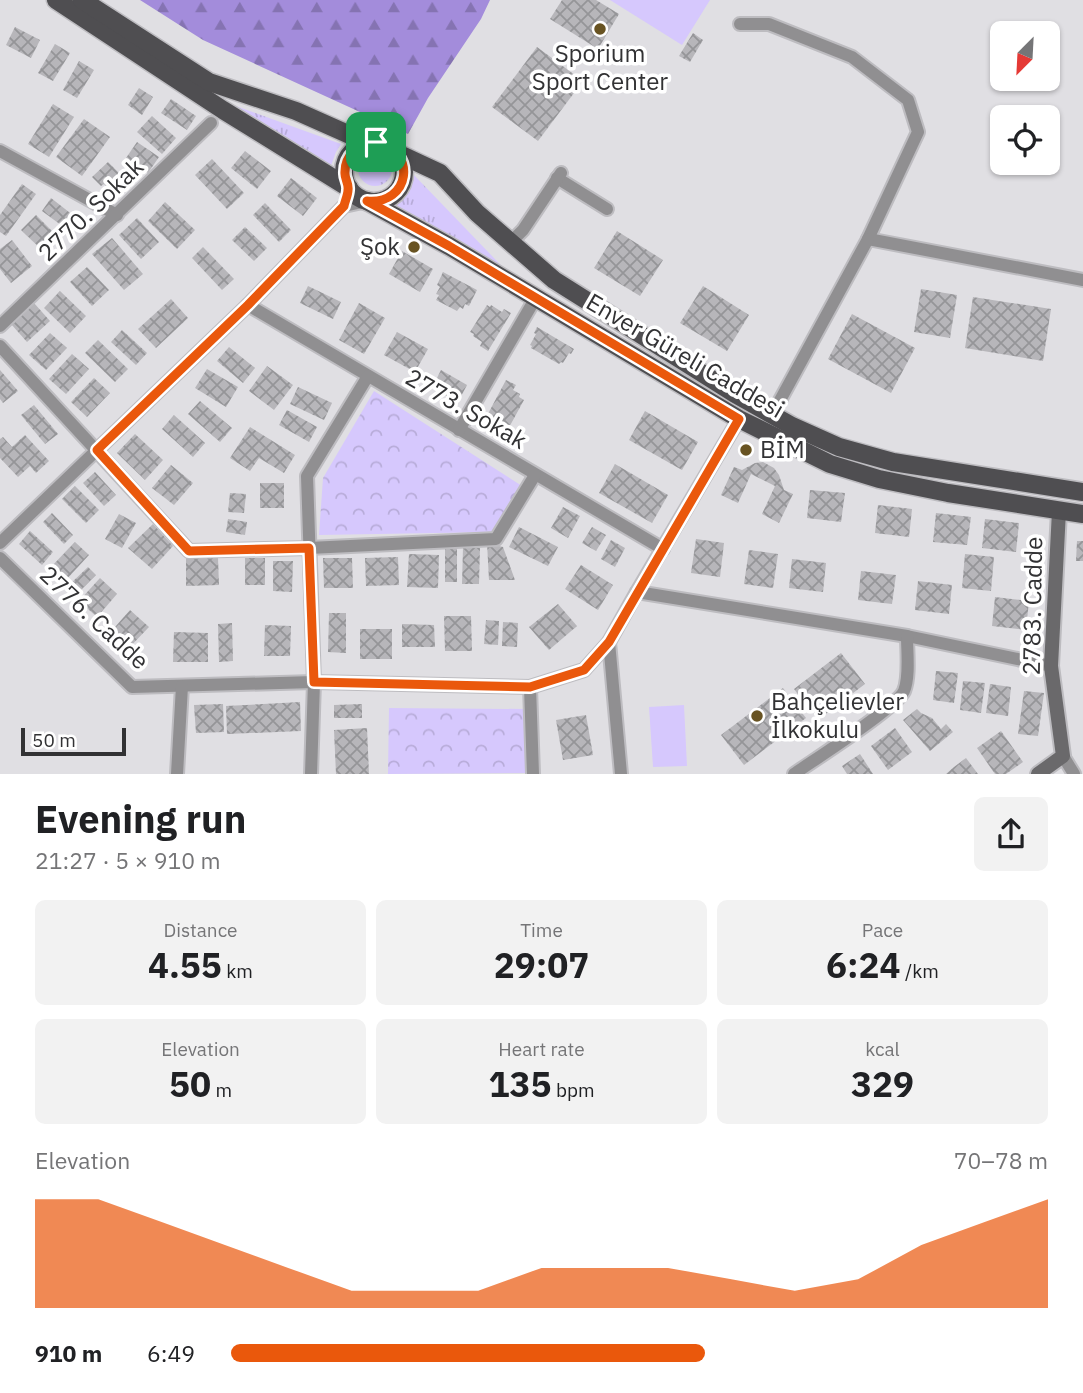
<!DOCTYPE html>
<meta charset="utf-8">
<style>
:root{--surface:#fff;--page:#f2f2f2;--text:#202124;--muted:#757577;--accent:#ea580c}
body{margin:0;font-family:"IBM Plex Sans",sans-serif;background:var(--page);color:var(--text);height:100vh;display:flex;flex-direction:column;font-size:26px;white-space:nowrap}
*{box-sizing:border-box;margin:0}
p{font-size:23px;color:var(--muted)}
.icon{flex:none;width:38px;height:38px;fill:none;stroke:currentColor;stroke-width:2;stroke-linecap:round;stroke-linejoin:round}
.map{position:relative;height:774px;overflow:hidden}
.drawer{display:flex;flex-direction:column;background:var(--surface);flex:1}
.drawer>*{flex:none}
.needle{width:46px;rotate:204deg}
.controls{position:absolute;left:990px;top:21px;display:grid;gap:14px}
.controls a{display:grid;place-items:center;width:70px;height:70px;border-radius:10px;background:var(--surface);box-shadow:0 2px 5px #0004;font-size:35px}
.scale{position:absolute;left:21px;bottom:18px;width:105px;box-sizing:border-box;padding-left:7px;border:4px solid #323234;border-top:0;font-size:19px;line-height:24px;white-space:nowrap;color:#323234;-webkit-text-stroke:5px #fff;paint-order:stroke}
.pin{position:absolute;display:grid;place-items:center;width:60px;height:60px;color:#fff;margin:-30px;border-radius:14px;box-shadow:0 4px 10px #0006}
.round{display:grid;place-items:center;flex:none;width:74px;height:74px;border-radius:10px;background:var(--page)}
.headline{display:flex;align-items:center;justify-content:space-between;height:119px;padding:0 35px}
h1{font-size:38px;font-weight:700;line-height:52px}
.figures{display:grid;grid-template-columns:repeat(3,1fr);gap:10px;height:119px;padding:7px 35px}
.figures div{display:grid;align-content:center;border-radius:10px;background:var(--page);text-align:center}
.figures b{font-size:35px;font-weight:700}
.figures small{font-size:19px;font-weight:400}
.figures p{font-size:19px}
.chart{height:196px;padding:14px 35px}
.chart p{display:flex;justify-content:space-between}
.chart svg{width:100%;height:126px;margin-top:7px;fill:var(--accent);opacity:.7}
ul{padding:0 35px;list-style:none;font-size:23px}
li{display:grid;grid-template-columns:112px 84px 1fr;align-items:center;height:52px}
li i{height:18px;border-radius:9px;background:var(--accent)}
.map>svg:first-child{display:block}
.grass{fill:url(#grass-tufts)}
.forest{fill:url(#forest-firs)}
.park{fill:url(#park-crowns)}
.pitch{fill:#d6c8fd}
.building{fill:url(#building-cross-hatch)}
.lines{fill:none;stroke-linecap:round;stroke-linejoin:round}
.minor-casing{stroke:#bdbcc0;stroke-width:16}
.secondary-casing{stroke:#bdbcc0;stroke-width:18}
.primary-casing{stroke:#bdbcc0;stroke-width:21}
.minor{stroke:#908f91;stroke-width:12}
.secondary{stroke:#6a696b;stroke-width:14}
.primary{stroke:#4f4e51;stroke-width:18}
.route-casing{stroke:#fff;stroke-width:14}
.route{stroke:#ea580c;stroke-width:9}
.poi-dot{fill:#685322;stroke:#fff;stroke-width:2.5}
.labels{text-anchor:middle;stroke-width:7;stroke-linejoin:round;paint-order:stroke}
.poi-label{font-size:24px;fill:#323234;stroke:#fff;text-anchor:start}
.street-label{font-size:24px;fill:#323234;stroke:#fff}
</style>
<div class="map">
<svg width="1083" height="774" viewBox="0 0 1083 774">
<defs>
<pattern id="grass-tufts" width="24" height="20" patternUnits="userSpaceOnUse" patternTransform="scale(1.75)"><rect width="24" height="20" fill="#d6c8fd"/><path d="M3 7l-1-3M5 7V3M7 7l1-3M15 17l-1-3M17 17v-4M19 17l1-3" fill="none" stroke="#b8acd9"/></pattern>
<pattern id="forest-firs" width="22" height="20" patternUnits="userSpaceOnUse" patternTransform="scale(1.75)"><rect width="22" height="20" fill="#a38cdb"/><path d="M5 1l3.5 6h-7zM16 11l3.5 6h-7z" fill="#8573b2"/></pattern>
<pattern id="park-crowns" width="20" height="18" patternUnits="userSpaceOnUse" patternTransform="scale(1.75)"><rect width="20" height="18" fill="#d6c8fd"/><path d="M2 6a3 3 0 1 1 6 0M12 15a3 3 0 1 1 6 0" fill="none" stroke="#b8acd9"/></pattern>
<pattern id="building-cross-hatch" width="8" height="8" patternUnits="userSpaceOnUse" patternTransform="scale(1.75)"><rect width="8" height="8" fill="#b7b6ba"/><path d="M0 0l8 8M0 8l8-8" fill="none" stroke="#959598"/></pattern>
</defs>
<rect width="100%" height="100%" fill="#e0dfe3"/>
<g class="grass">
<path d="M211,97L341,144L336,152L329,171Z"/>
<circle cx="375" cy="169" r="17"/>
<path d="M413,174L520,285L391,205L408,191Z"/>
</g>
<path class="forest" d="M140,0H490L481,19L428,98L408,134L203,40Z"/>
<g class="park">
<path d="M374,391L522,486L495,532L319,535L323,478Z"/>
<path d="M389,708L526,709L525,773L388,774Z"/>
</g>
<g class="pitch">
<path d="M610,0H710L682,45Z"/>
<path d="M684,705L687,766L653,767L649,707Z"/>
</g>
<g class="building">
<path d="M562,0H596L619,14L598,49L550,19Z"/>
<path d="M15,27L40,40L31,58L6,45Z"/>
<path d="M693,33L703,40L690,62L679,56Z"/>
<path d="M55,44L70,53L53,81L38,73Z"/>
<path d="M537,47L583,81L538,141L492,107Z"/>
<path d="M79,61L94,70L77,98L63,90Z"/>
<path d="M139,88L153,97L142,115L128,105Z"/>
<path d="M171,99L196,116L187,130L161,113Z"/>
<path d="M53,104L74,117L49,157L28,144Z"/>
<path d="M152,116L176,138L162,154L137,132Z"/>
<path d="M84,119L110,137L82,176L56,157Z"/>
<path d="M137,142L159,157L148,173L126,158Z"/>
<path d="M245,151L271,171L257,189L231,168Z"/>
<path d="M212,159L244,193L227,209L195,175Z"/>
<path d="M108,162L125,179L112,192L104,184L101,186L92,177Z"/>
<path d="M291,178L317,198L303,216L277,196Z"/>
<path d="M22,184L36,194L6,236L0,232V215Z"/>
<path d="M51,198L74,216L65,228L42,211Z"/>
<path d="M165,202L195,230L177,249L148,221Z"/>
<path d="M265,203L291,230L279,242L253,215Z"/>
<path d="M36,215L56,235L41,249L21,230Z"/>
<path d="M137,218L159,242L141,259L119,235Z"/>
<path d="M245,227L267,248L254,261L232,240Z"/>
<path d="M617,231L663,260L640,296L594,268Z"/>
<path d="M112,238L143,274L124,290L92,254Z"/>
<path d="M12,240L32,266L11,283L0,269V249Z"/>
<path d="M203,247L234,279L222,290L192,258Z"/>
<path d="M402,251L433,269L420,292L389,274Z"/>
<path d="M87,267L109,290L92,306L70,282Z"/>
<path d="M443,272L477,290L469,306L465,304L463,309L460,307L457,311L436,300L439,295L436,294L440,287L437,285Z"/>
<path d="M308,286L341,302L333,319L300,303Z"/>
<path d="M703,286L749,315L727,351L680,323Z"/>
<path d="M921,289L957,295L950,338L914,332Z"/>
<path d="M60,291L86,316L70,333L44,308Z"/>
<path d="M973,297L1051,309L1043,361L965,348Z"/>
<path d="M171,299L188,318L156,348L138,329Z"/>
<path d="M34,303L50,321L27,342L11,324Z"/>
<path d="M359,303L385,318L364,354L339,340Z"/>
<path d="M487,305L490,307L491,305L502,312L504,309L511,313L488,351L480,346L482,342L473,336L474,334L470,332Z"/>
<path d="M852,314L915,348L891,393L828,359Z"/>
<path d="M537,327L574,349L571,354L569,353L563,363L561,362L559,364L531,348L532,346L530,345L536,334L534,333Z"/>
<path d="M122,330L147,353L136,365L111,342Z"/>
<path d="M397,332L428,349L415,372L384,355Z"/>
<path d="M50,333L67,348L46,370L29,355Z"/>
<path d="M98,340L128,369L115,382L85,353Z"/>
<path d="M229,347L255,368L243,383L217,361Z"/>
<path d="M72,354L89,369L66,394L49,379Z"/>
<path d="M267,366L293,385L274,410L249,391Z"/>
<path d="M207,369L238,387L226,407L195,388Z"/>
<path d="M0,370L18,391L3,403L0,399Z"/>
<path d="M441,370L467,385L458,402L432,388Z"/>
<path d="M94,378L110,393L87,417L71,402Z"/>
<path d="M506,380L516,385L513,390L520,394L519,397L524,400L507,431L504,430L501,432L493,427L491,431L482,425Z"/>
<path d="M298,387L332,403L324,420L290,404Z"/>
<path d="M200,401L232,428L220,442L188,414Z"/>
<path d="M34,405L58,434L45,444L21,415Z"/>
<path d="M287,410L317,427L309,442L279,425Z"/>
<path d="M645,411L698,442L682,470L629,440Z"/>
<path d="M174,415L205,443L193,457L162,429Z"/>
<path d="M250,427L295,455L284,473L259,458L250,471L230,458Z"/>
<path d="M135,434L163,460L145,480L117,453Z"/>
<path d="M25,435L49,461L36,473L30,466L18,477L0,458V439L3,437L12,447Z"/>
<path d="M763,462L774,468L779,475L784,490L793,494L779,523L762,514L775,486L751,474L738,503L721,495L734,467L742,470L755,463Z"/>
<path d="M615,464L668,495L652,523L599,493Z"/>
<path d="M171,465L193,483L174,505L152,488Z"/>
<path d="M95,472L116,495L104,506L83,483Z"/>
<rect x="260" y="483" width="24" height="25"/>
<path d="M75,486L99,510L86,523L62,499Z"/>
<path d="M810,490L845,493L841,522L807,518Z"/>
<path d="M230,493L246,494L244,513L228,512Z"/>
<path d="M878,505L912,509L909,537L875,533Z"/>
<path d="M563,507L580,516L568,538L551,528Z"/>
<path d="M52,513L73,535L64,544L43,522Z"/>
<path d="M936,513L971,517L967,545L933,542Z"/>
<path d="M119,514L136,523L122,548L105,539Z"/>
<path d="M228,519L247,522L245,535L226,532Z"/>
<path d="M985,519L1019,523L1016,552L982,548Z"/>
<path d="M153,524L173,546L152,569L128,548Z"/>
<path d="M519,527L558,547L548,566L509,547Z"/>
<path d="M592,527L606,535L596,551L582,543Z"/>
<path d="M30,531L53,552L42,565L19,544Z"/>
<path d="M696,539L724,543L720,577L691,573Z"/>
<path d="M611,540L625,548L615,567L601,559Z"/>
<path d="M1077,541H1083V561H1076Z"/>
<path d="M75,542L89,555L65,581L51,567Z"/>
<path d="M487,543L503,547L515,580H489Z"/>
<rect x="445" y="547" width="12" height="35"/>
<path d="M463,547L480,548L479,584H462Z"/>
<path d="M749,550L778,554L773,588L744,584Z"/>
<path d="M409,554L439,555L438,588L407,587Z"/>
<path d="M965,554L994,557L991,591L962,588Z"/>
<path d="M398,557L399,585L366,586L365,558Z"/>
<path d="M186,558H218L219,585L186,586Z"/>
<rect x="245" y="558" width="20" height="27"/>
<path d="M323,558H352L353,588H324Z"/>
<path d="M792,559L826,563L823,592L789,588Z"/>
<path d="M273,561H293L292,592L273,591Z"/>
<path d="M581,565L613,585L598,610L565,589Z"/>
<path d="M88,567L96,575L77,594L69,585Z"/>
<path d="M861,571L896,575L892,604L858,600Z"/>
<path d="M100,578L117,594L97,617L79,601Z"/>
<path d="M918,581L952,585L949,614L915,610Z"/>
<path d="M995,597L1029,601L1026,630L992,626Z"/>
<path d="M558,604L577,626L549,650L529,627Z"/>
<path d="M130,610L149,627L126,651L108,635Z"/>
<path d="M329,613H346V653L328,652Z"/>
<path d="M444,616H471L472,651H445Z"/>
<path d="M486,620L499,621L498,645L484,644Z"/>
<path d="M503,622L518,623L517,647L502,646Z"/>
<path d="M232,623L233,661L219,662L218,624Z"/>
<path d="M402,624L434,625L435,647H402Z"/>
<path d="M265,625L291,626L290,656H264Z"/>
<rect x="360" y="629" width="32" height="30"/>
<path d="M174,632L208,633V662H173Z"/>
<path d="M841,653L865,684L819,719L807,702L805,704L794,689Z"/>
<path d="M936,671L958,673L954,703L933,700Z"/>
<path d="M963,681L985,683L981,713L960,710Z"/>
<path d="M990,684L1011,687L1008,716L986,713Z"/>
<path d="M783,688L806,718L744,765L721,735Z"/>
<path d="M1024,691L1044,693L1038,736L1018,734Z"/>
<path d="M300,702L301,731L227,734L226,706Z"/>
<path d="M223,704L224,732L196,733L194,705Z"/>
<path d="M362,704V718H334V705Z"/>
<path d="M917,709L921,713L932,718L941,729L946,724L953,732L930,751L903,720Z"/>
<path d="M586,715L593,755L563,760L556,720Z"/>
<path d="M367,728L369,774H336L334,730Z"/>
<path d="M895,728L912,752L888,770L871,746Z"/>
<path d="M1001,731L1023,762L1006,774H995L977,748Z"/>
<path d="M860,754L873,774H847L842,766Z"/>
<path d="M966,758L978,774H946L954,767Z"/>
</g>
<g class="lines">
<g class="minor-casing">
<g id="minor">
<path d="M740,24H769L852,57L908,100L918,132L868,239L1083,280"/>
<path d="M0,151L117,215"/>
<path d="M557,178L607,209"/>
<path d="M511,242L523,230L561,173"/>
<path d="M248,305L663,549"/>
<path d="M0,326L211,123"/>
<path d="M0,346L189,551L309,548L496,539L535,475"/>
<path d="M772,415L868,239"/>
<path d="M459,430L531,306"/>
<path d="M0,543L248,305L344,206L367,201"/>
<path d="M0,558L132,687L314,682L530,687L584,670L609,642L637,592L739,419"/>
<path d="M637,592L907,636L1051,666"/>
<path d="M609,642L621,774"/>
<path d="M530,687L533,774"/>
<path d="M1063,756L1074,774"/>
<path d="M177,774L182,686"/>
<path d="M311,774L314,682L307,476L368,376"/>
<path d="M794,774C814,760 896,708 904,691C910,677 907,652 907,636"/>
</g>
</g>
<g class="secondary-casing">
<path id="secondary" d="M1038,774L1063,756L1051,666L1059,511"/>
</g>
<g class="primary-casing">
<g id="primary">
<path d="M56,0L223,110L349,188"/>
<path d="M82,0L209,82L296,111L368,143"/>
<circle cx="374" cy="172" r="30"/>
<path d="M397,153L440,173L477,213L554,280L735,394L792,426L839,447L893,462L1083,492"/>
<path d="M367,201L449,246L739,419L830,464L879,479L948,493L1083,514"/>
</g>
</g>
<use href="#minor" class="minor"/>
<use href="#secondary" class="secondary"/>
<use href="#primary" class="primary"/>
</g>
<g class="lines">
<g class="route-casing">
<path id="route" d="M376,142C418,151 410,205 367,201L449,246L739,419L609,642L584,670L530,687L314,682L309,548L189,551L97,450L248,305L344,206C345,201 348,195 348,190C349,184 345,179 345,174C344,155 359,143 376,142Z"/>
</g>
<use href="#route" class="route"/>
</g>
<g class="poi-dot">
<circle cx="600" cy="29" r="7"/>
<circle cx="414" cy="247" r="7"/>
<circle cx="746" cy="450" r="7"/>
<circle cx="757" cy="716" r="7"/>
</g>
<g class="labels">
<g class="poi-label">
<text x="600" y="62" text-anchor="middle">Sporium<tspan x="600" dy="28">Sport Center</tspan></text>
<text x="400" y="255" text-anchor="end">Şok</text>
<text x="760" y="458">BİM</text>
<text x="771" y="710">Bahçelievler<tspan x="771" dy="28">İlkokulu</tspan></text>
</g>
<g class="street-label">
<text transform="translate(91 210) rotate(-44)" y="8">2770. Sokak</text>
<text transform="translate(685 356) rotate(30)" y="8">Enver Güreli Caddesi</text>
<text transform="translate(466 409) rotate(30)" y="8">2773. Sokak</text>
<text transform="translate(1033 606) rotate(-89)" y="8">2783. Cadde</text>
<text transform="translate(94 618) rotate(43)" y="8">2776. Cadde</text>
</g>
</g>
</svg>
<div class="controls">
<a><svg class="needle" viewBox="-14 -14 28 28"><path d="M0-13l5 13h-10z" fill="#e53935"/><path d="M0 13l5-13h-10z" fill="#757577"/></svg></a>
<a><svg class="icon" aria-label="locate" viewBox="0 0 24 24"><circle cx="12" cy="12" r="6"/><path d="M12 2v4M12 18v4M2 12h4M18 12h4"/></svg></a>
</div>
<div class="scale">50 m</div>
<div class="pin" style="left:376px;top:142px;background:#1e9e55"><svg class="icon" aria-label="arrive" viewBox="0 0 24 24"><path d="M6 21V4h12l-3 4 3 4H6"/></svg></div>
</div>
<section class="drawer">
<div class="headline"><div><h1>Evening run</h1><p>21:27 · 5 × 910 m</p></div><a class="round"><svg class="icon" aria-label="share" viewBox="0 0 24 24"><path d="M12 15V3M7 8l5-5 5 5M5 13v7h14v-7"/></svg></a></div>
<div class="figures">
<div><p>Distance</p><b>4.55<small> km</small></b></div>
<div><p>Time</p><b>29:07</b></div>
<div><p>Pace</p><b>6:24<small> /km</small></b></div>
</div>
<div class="figures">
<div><p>Elevation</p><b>50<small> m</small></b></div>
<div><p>Heart rate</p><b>135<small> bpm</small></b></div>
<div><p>kcal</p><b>329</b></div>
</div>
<div class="chart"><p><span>Elevation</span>70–78 m</p>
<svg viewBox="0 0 160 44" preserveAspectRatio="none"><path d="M0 44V6L10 6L20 14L30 22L40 30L50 38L60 38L70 38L80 30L90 30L100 30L110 34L120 38L130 34L140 22L150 14L160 6V44z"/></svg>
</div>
<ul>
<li><b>910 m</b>6:49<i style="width:58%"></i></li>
</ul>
</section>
